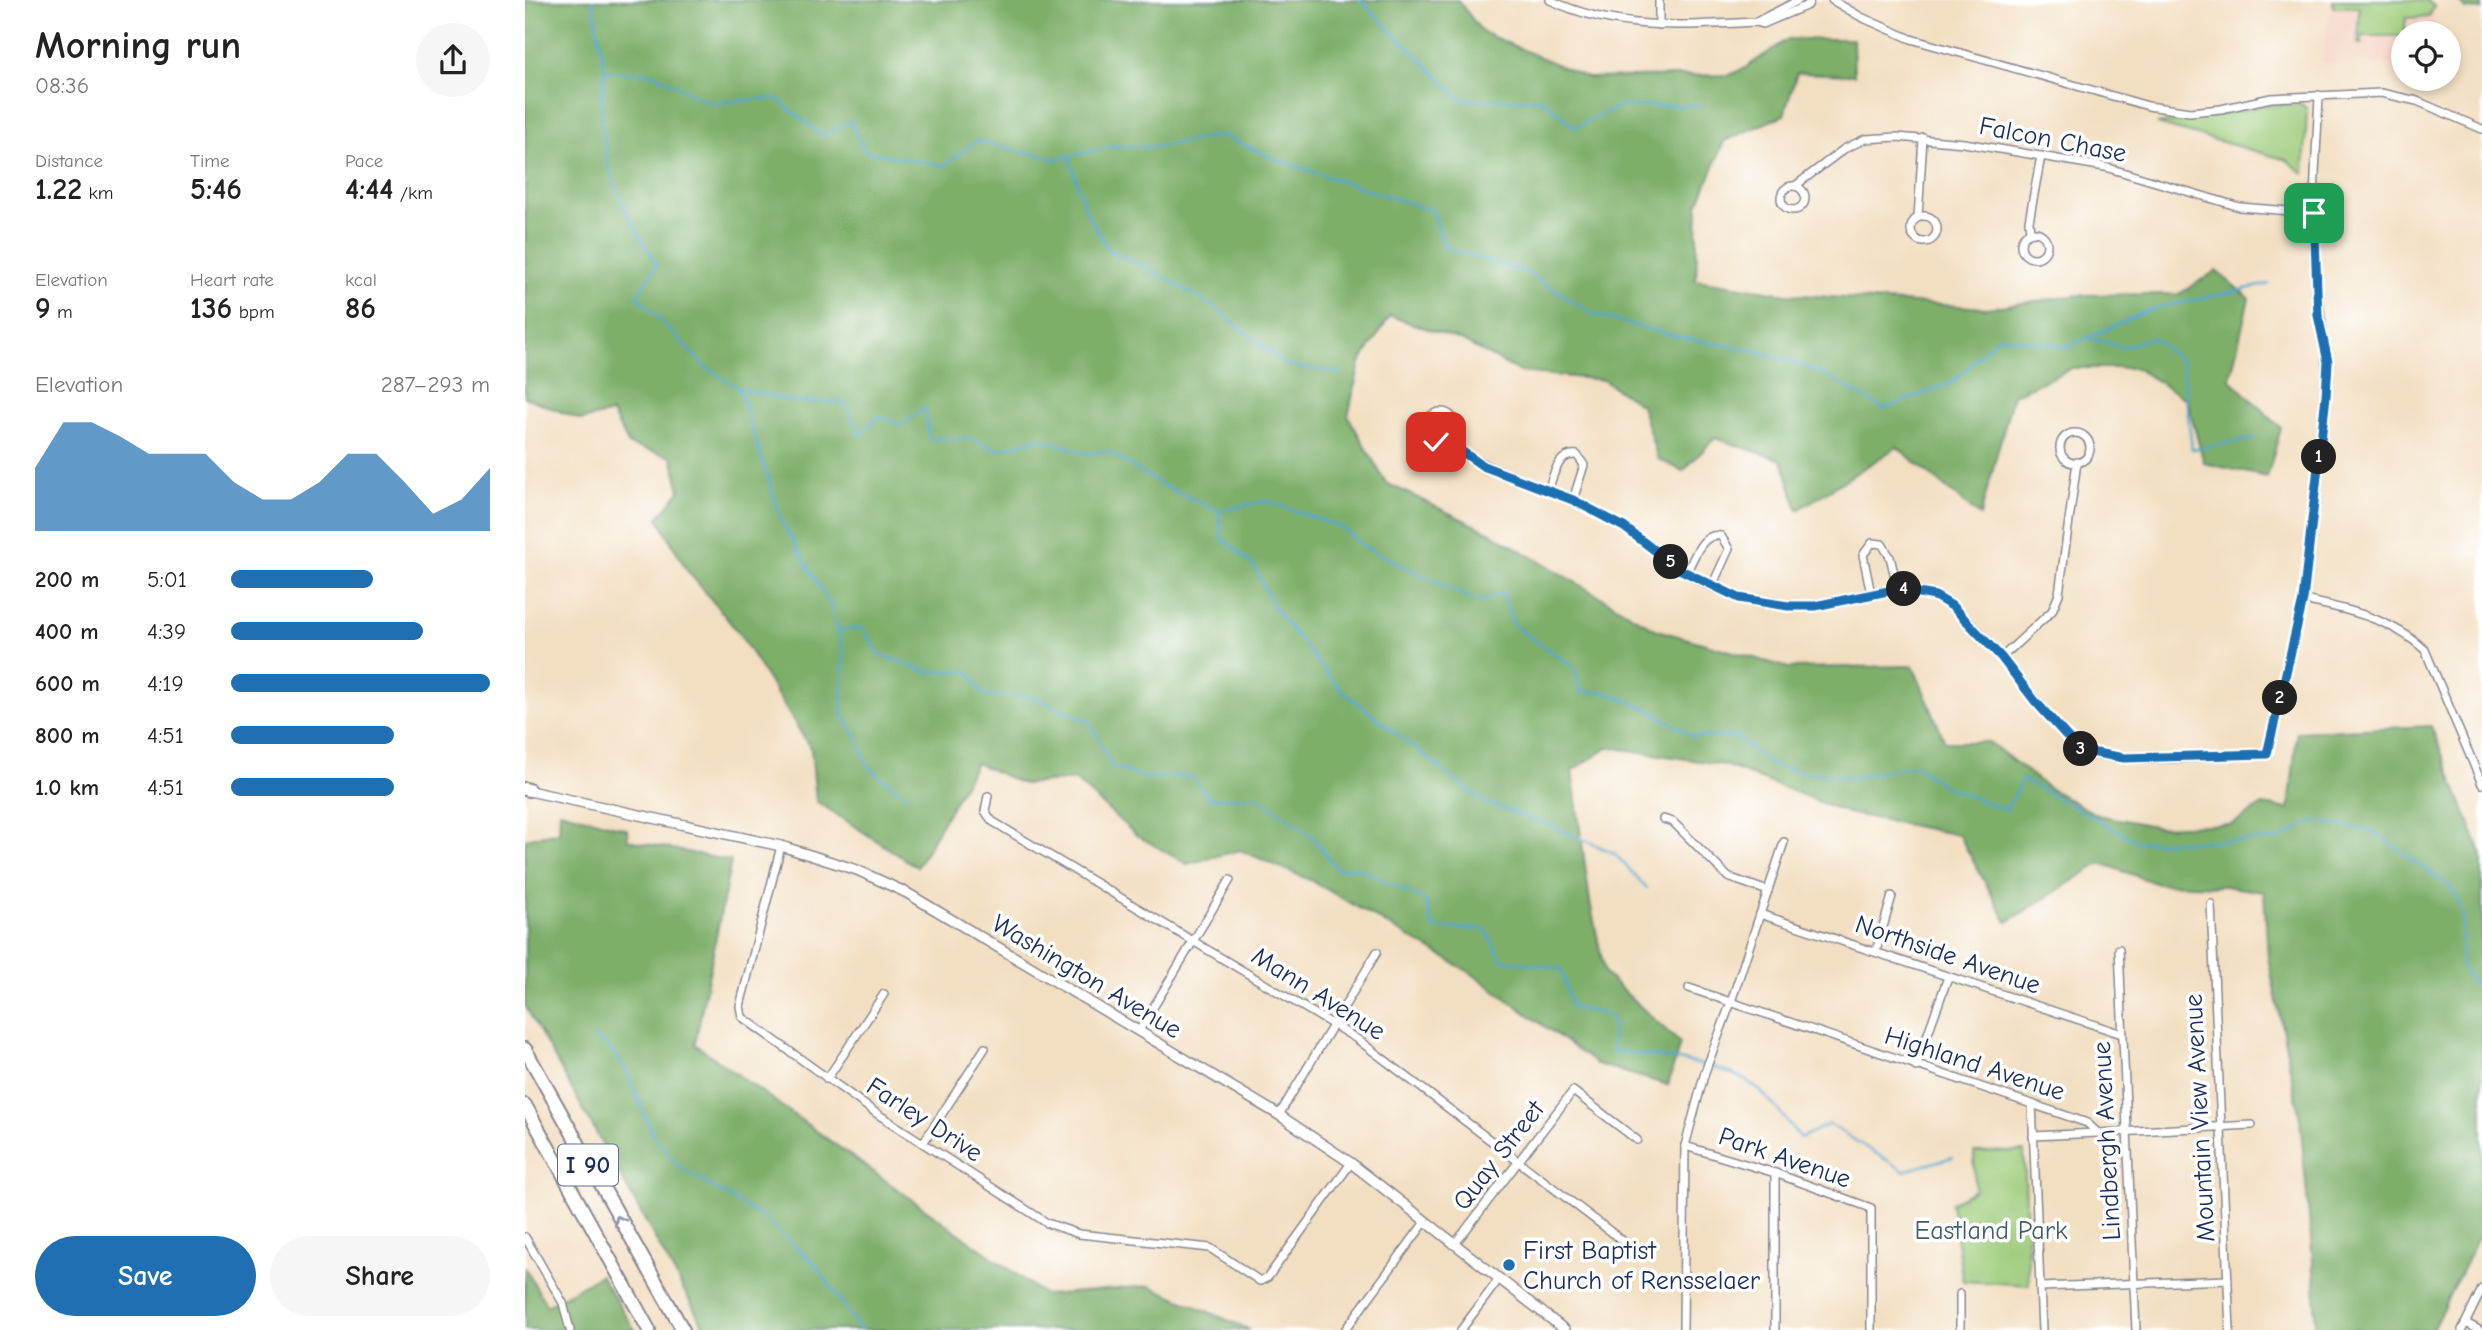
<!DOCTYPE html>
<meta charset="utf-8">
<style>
:root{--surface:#fff;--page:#f6f6f6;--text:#222;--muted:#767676;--accent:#1f6fb2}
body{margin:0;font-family:"Comic Neue",sans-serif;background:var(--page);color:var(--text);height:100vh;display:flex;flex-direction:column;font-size:26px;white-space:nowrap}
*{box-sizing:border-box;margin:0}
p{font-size:23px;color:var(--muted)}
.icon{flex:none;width:38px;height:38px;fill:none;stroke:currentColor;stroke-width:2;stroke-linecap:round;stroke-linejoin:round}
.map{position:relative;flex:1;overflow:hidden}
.side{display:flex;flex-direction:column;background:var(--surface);width:525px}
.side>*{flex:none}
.fabs{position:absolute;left:1866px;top:21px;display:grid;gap:14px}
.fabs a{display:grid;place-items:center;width:70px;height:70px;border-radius:50%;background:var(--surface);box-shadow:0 4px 10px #0003;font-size:35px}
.pin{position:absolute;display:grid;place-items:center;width:60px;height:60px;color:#fff;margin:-30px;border-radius:14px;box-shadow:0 4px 10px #0006}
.km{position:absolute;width:35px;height:35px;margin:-18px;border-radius:50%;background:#222;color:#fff;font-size:19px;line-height:35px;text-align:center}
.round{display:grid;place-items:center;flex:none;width:74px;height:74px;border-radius:37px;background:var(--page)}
.head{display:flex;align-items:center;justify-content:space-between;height:119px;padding:0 35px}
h1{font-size:38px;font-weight:600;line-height:52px}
.metrics{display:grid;grid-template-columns:repeat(3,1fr);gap:10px;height:119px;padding:7px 35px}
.metrics div{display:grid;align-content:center}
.metrics b{font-size:30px;font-weight:600}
.metrics small{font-size:19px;font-weight:400}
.metrics p{font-size:19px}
.chart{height:196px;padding:14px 35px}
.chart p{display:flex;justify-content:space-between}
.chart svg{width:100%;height:126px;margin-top:7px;fill:var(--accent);opacity:.7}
.primary-button{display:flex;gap:14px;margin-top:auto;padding:14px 35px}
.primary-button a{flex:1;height:80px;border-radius:42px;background:var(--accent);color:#fff;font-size:28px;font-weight:600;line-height:80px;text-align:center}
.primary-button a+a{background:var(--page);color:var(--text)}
ul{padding:0 35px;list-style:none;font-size:23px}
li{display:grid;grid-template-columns:112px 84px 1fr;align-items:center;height:52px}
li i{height:18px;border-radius:9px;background:var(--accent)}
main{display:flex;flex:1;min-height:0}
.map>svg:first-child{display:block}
.built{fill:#f5d2c2}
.green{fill:#9ccb79;stroke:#5c7d6c;stroke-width:2}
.forest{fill:#7daf69;stroke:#4c6f64;stroke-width:2}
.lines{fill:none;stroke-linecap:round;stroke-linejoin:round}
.stream{stroke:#55a7d0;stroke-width:2.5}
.minor-casing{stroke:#86868f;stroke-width:10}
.tertiary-casing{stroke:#86868f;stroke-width:12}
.motorway-casing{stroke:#86868f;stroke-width:16}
.minor{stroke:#fff;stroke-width:7}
.tertiary{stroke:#fff;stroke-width:9}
.motorway{stroke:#fff;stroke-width:12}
.oneway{stroke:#8d97ae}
.route-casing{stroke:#fff;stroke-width:14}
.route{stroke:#1f6fb2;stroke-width:9}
.poi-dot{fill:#1f6fb2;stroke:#fff;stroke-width:2.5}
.labels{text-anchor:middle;stroke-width:7;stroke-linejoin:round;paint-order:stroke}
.shield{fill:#fff;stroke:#5f6d8e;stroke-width:2}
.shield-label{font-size:24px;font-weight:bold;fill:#1b2f5e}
.street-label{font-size:26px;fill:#1b2f5e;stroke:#fff}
.park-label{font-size:26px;fill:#425e66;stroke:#fff}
.poi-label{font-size:26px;fill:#1b2f5e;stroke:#fff;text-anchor:start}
</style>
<main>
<section class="side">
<div class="head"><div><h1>Morning run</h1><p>08:36</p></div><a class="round"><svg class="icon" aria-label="share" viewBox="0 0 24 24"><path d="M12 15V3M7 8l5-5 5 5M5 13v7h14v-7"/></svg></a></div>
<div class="metrics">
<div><p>Distance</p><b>1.22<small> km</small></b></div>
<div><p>Time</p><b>5:46</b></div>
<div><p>Pace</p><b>4:44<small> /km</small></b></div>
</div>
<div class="metrics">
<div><p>Elevation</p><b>9<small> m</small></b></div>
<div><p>Heart rate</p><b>136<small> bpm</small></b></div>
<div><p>kcal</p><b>86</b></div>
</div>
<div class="chart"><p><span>Elevation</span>287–293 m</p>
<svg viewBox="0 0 160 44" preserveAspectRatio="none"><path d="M0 44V22L10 6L20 6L30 11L40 17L50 17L60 17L70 27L80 33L90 33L100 27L110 17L120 17L130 27L140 38L150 33L160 22V44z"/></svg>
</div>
<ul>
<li><b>200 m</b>5:01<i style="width:55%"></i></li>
<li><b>400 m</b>4:39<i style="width:74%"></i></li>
<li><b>600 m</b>4:19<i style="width:100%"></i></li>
<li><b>800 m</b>4:51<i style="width:63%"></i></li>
<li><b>1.0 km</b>4:51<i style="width:63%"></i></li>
</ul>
<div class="primary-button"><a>Save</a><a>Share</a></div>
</section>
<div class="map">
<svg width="1957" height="1330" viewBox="0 0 1957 1330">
<rect width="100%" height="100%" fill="#fff"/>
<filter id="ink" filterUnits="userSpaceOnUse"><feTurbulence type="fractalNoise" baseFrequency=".0143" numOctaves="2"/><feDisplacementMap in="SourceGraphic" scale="14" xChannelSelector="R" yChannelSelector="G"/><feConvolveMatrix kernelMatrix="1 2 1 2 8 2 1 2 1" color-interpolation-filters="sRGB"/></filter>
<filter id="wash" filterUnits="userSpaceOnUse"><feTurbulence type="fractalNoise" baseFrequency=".00686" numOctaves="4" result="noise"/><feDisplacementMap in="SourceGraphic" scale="28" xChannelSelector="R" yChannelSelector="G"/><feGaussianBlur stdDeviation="1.57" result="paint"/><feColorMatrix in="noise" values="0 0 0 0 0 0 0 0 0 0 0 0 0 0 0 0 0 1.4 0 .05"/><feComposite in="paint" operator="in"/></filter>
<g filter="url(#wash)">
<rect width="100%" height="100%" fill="#f2dec0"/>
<path class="built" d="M1806,0H1901L1909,6L1910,33H1878V64L1798,63Z"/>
<g class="green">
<path d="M1808,0H1901L1909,6L1904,17L1881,18L1878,44L1875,36H1837V44H1833L1834,7H1808Z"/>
<path d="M1777,104L1782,109L1779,174L1762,160L1632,124L1680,118L1741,105Z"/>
<path d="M1499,1151L1504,1285L1438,1281L1426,1203L1450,1190L1449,1152Z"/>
</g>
<g class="forest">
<path d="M0,0H933L957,32L1063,78L1204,75L1220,68L1263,39H1328L1329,75L1272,73L1259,115L1199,141L1173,205L1171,280L1261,294L1461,308L1555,295L1654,294L1691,271L1724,298L1705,379L1756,428L1742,477L1679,463L1662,400L1611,368H1547L1488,395L1455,516L1372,447L1273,510L1257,460L1190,438L1158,471L1133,459L1116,405L1078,380L995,372L938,341L865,316L835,363L823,416L861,483L966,533L1132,630L1264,668L1388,666L1420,742H1464L1523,788L1572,815L1634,827L1707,824L1738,805L1764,809L1772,732L1906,726L1957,855V1230L1907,1330H1790V1284L1775,1118L1743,957L1739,892L1699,886L1633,884L1576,863L1482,922L1434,835L1323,813L1200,765L1084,747L1047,771L1065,902L1080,974L1155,1043L1143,1085L1072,1064L946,973L787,881L715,850L662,864L611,835L550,780L498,784L451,763L392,867L291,801L286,749L214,633L161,569L133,518L155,491L147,457L104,445L87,413L56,420L0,397Z"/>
<path d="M1933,0H1957V10L1940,9Z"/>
<path d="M35,811L102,829L103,840L206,861L170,1044L520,1295L625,1286L725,1330H181L0,1005V839L34,832Z"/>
<path d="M0,1268L22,1306L75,1275L110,1330H0Z"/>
</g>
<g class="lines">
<g class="stream">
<path d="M68,0L80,71L130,74L184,103L251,98L298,136L325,121L339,151L419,166L451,141L531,159L590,146L631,147L697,135L758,162L908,211L920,248L1001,272L1070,315L1158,338L1233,351L1297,373L1359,409L1427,383L1474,336L1542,347L1627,309L1744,284"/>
<path d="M835,0L937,100L1017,99L1050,127L1093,107L1179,105"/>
<path d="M80,71C69,154 89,196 132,264L112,295L180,367L214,388L258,524L307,608L319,654L317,713L332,738L344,768L382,796"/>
<path d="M544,157L561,211L584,250L620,266L693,309L761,365L817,373"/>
<path d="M1563,338L1599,347L1628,338L1657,361L1667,449L1729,439"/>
<path d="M214,388L270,402H320L335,435L354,416L376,425L400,408L404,439L446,438L472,450L515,438L563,454L583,451L639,486L694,511L742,501L818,528L837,546L953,602L978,593L988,625L1051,669L1054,691L1082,693L1123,709L1168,736L1212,737L1246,765L1276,772L1328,778L1390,765L1419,786L1481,810L1498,779L1613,842L1753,840L1788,821L1848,831L1928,889L1938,914L1936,967L1957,995"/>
<path d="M694,511L697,538L728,565L750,609L814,688L957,801L1024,825L1089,853L1122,888"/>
<path d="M313,630L338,628L354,654L403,672L443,671L459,695L508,697L565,722L586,766L621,778L666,776L685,799L732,796L787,836L812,869L833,868L901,901L908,928L960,929L977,960L1036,968L1047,1007L1087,1016L1088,1051C1125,1056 1199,1062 1229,1086C1247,1099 1261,1122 1276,1138L1304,1124L1379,1171L1428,1157"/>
<path d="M69,1037L83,1046L99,1066L128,1135L155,1167L240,1219L290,1264L336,1330"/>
</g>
</g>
</g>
<g filter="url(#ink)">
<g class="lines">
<g class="minor-casing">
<g id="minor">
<path d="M1025,0C1090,31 1160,26 1231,22L1238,24L1283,5L1285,0"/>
<path d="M1307,0L1336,17L1386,39L1623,106L1665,112L1696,109L1746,98L1856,93L1892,101L1957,129"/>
<path d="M1231,22L1274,0"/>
<path d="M1134,25V0"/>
<path d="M1270,186L1319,149L1340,139L1372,137L1439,143L1580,167L1715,207L1789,213"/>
<circle cx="1268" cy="198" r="12"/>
<circle cx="1399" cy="229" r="13"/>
<path d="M1393,218L1398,138"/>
<circle cx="1509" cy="245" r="13"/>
<path d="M1505,232L1504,221L1516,156"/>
<circle cx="916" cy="427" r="15"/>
<circle cx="1550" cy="448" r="15"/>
<path d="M922,441C961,472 1007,480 1050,502C1066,510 1082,517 1098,526C1117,538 1134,555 1153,568C1184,589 1223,603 1261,606C1310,610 1362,578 1407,595C1447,610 1501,691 1531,724C1540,734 1549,747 1562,752C1601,766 1697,755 1742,754L1778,600L1801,396C1804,347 1791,300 1789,251C1787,200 1792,147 1794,95"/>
<path d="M1023,490C1029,475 1032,453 1052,455L1059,465L1048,500"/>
<path d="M1161,573C1169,559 1177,531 1196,536L1204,549L1187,586"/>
<path d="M1346,594L1338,555L1347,543L1357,544L1365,557L1373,589"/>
<path d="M1778,600C1823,609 1867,619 1900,650L1957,784"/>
<path d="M1477,657L1527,611L1534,594L1552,462"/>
<path d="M463,796L460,811L467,821L832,1039L1102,1244"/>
<path d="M1138,819L1148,822L1203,877L1243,891"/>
<path d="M256,846L215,1006L217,1017L351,1113L522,1223L554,1234L685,1248L735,1281L743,1277L826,1163"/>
<path d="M1686,904L1705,1330"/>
<path d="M1235,914L1597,1034"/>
<path d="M1594,949L1611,1330"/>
<path d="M1351,951L1367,896"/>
<path d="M1164,988L1545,1117L1562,1123L1573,1133L1727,1125"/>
<path d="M614,1031L705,880"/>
<path d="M1391,1067L1423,977"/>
<path d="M302,1079L359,994"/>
<path d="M1507,1104L1517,1330"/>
<path d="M754,1115L852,952"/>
<path d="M1508,1136L1573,1133"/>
<path d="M398,1143L460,1048"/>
<path d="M1160,1146L1250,1173L1346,1208V1330"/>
<path d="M0,1237L38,1303L45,1330"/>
<path d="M929,1245L1048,1091L1112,1140"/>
<path d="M1515,1287L1703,1280"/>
<path d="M1941,1323L1954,1330"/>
<path d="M820,1330L900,1222"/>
<path d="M936,1330L974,1279"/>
<path d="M1158,1330L1160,1146L1180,1072L1206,1002L1259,842"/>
<path d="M1250,1330V1173"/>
<path d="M1435,1330V1294"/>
<path d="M1937,1330L1957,1289"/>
</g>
</g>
<g class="tertiary-casing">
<path id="tertiary" d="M0,790L256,846L332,870L382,893L754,1115L826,1163L1040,1330"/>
</g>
<g class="motorway-casing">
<g id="motorway">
<path d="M0,789L4,790"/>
<path d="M0,1049L158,1330"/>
<path d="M0,1105L124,1330"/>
</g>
</g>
<use href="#minor" class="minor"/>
<use href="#tertiary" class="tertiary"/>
<use href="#motorway" class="motorway"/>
</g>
<defs><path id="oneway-chevron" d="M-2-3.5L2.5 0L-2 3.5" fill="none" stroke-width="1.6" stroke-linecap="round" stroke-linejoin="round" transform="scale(1.75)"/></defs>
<use class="oneway" href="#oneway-chevron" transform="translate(94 1220) rotate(-119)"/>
</g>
<g class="lines" filter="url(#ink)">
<g class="route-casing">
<path id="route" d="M911,442L922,441L958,466L1048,500L1099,527L1154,569L1214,598L1263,606H1290L1373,589L1410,596L1427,606L1476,657L1510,701L1548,743L1560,751L1599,758L1742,754L1778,600L1801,396L1803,362L1793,315L1789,213"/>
</g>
<use href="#route" class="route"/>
</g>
<circle class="poi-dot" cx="984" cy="1265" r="7"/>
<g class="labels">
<rect class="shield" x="33" y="1144.5" width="60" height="41" rx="5"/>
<g class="shield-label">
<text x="63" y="1173">I 90</text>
</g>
<g class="street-label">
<text transform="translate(1528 139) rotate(11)" y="9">Falcon Chase</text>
<text transform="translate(1423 954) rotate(19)" y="9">Northside Avenue</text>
<text transform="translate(562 976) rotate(31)" y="9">Washington Avenue</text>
<text transform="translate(794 993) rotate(32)" y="9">Mann Avenue</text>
<text transform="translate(1450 1063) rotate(18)" y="9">Highland Avenue</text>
<text transform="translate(1674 1118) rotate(-93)" y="9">Mountain View Avenue</text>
<text transform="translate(400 1119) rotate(33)" y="9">Farley Drive</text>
<text transform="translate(1581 1141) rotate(-93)" y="9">Lindbergh Avenue</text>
<text transform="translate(973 1155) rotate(-52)" y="9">Quay Street</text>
<text transform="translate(1260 1157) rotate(19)" y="9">Park Avenue</text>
</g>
<g class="park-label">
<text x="1466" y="1239">Eastland Park</text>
</g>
<g class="poi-label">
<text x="998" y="1259">First Baptist<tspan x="998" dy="30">Church of Rensselaer</tspan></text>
</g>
</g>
</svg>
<div class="fabs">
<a><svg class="icon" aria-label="locate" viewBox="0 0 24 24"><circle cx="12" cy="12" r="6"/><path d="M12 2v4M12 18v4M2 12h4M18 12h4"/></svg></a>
</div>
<div class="pin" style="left:1789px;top:213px;background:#1e9e55"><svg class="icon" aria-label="arrive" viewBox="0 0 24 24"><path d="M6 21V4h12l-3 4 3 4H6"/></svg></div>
<div class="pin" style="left:911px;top:442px;background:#d93025"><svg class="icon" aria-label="check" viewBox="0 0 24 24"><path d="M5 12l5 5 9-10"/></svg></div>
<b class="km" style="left:1794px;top:457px">1</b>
<b class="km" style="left:1755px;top:698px">2</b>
<b class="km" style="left:1556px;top:749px">3</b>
<b class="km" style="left:1379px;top:589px">4</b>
<b class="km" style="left:1146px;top:562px">5</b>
</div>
</main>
